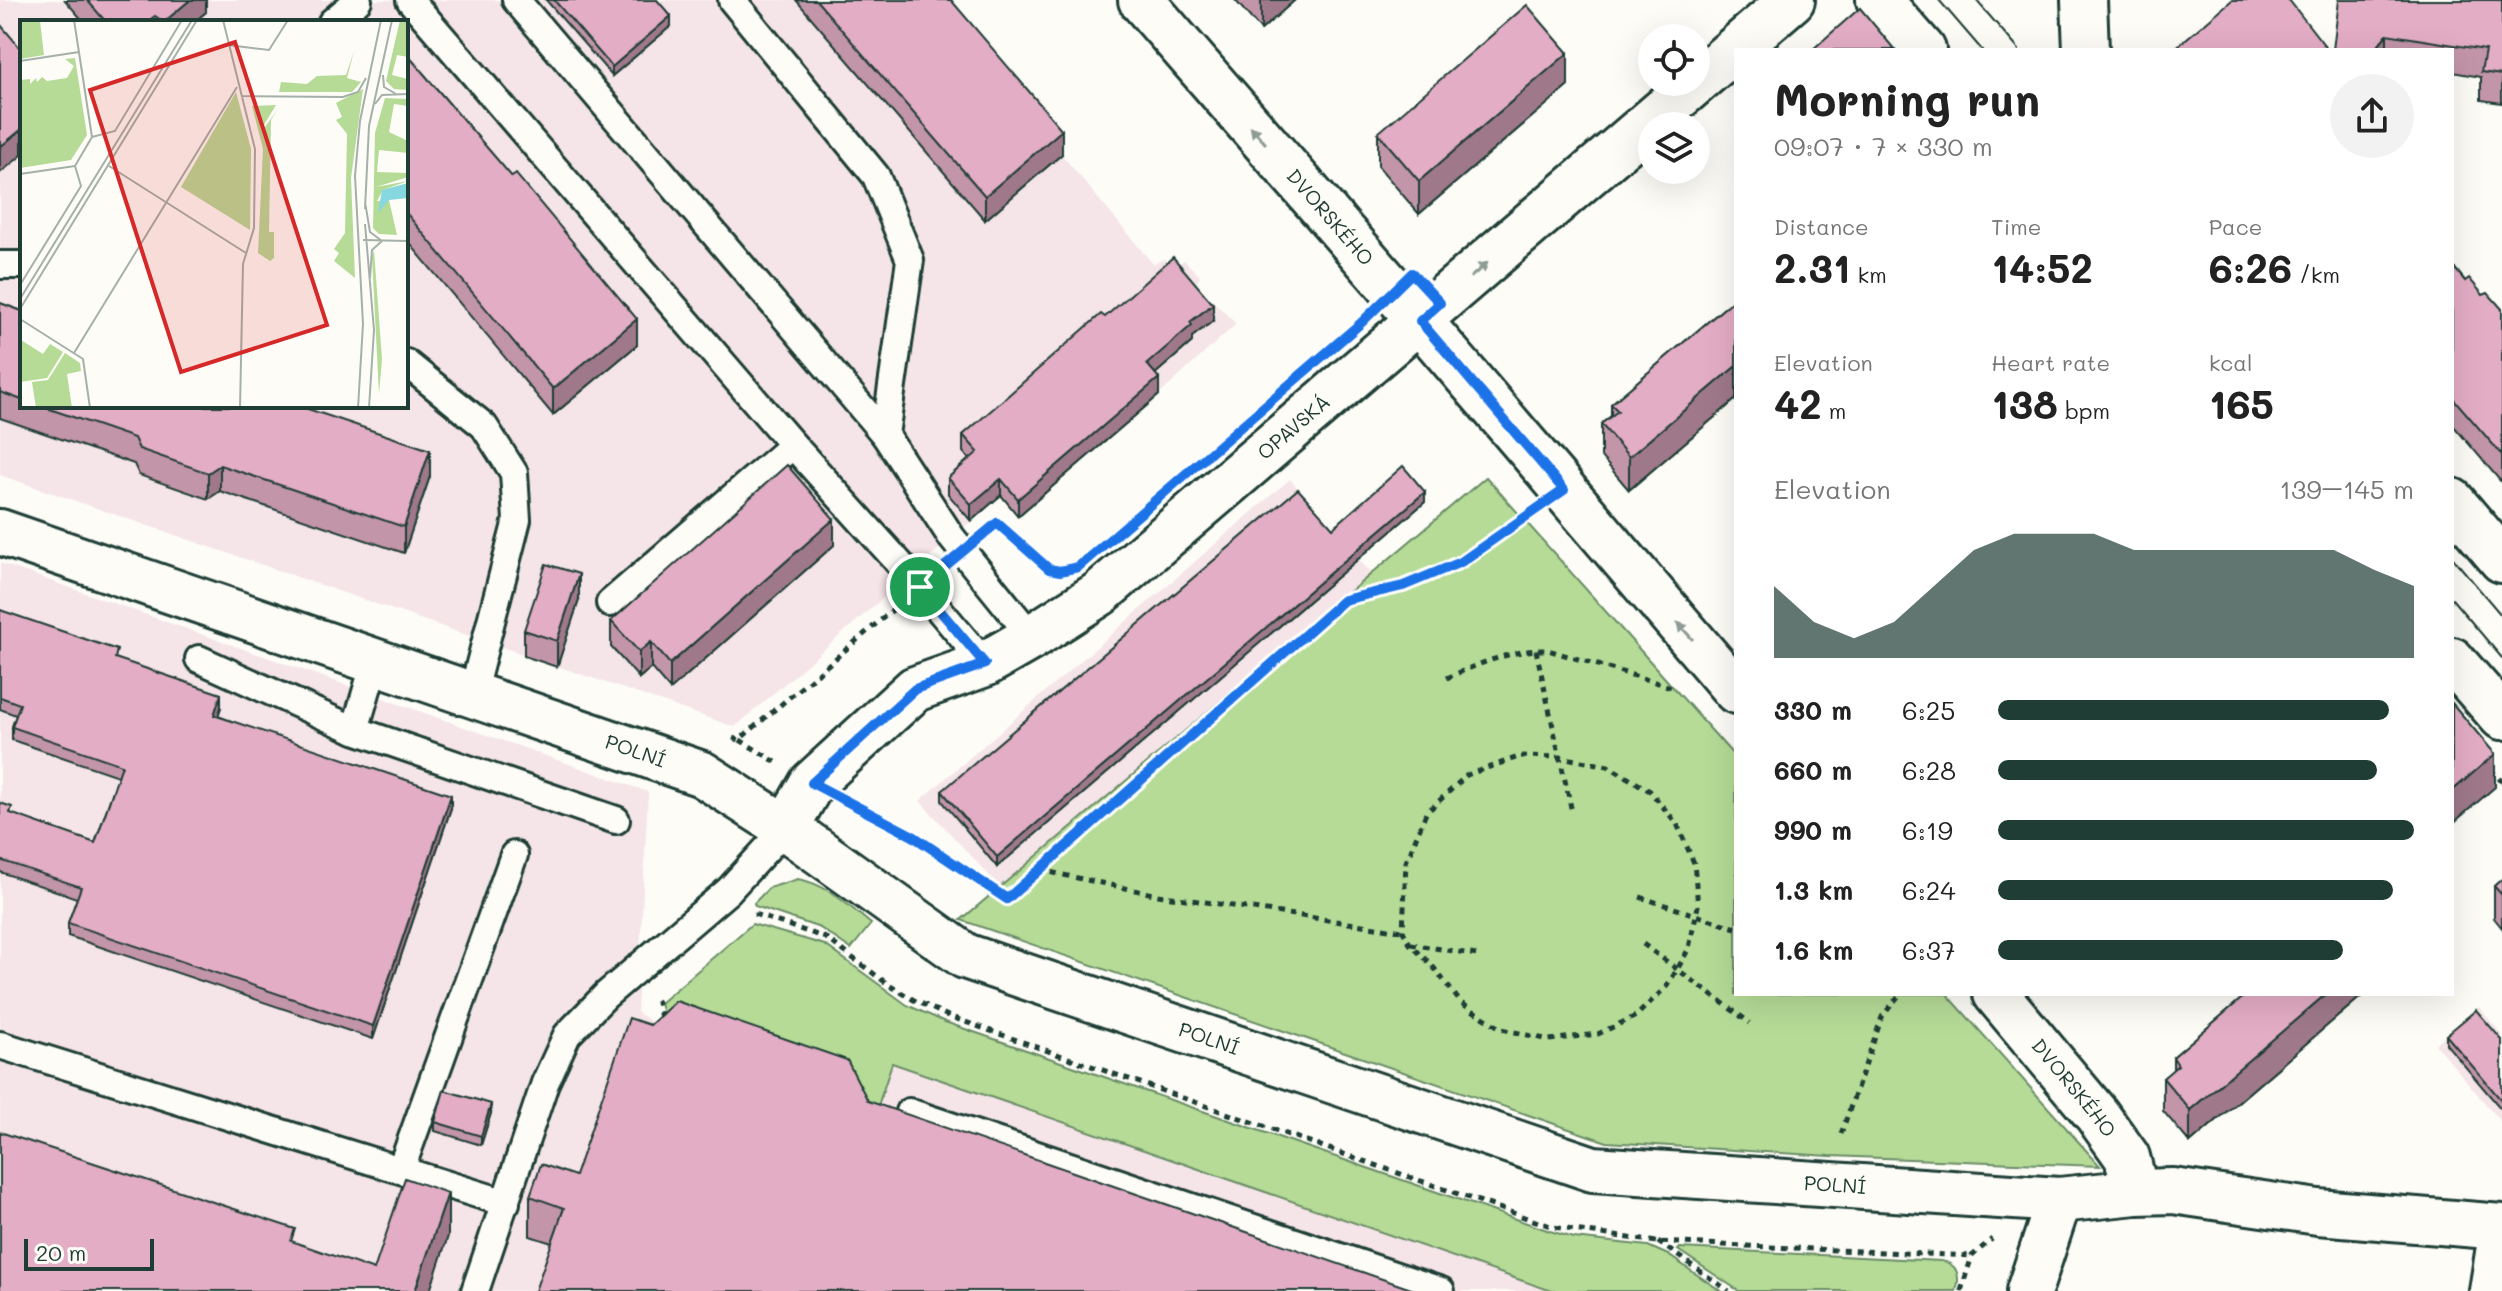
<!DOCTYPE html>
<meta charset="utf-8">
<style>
:root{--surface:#fff;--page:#f2f2f2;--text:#222;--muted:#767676;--accent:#1f3d34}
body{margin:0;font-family:Mali,sans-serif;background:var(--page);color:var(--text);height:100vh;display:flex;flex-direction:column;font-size:30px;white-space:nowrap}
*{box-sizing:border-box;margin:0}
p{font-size:26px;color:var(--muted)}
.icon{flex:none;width:44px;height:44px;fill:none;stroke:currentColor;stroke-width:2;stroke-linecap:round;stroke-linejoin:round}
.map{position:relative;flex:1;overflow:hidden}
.side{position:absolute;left:1734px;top:48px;width:720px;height:948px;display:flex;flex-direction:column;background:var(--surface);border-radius:0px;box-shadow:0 8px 32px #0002}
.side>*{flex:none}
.tools{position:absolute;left:1638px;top:24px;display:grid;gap:16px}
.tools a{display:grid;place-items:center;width:72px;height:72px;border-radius:50%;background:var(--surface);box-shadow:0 8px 32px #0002;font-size:40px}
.scale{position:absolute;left:24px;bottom:20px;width:130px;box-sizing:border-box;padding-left:8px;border:4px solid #1f3d34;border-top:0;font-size:22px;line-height:28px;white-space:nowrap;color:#1f3d34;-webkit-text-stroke:6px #fdfcf7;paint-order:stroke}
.pin{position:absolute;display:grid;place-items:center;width:68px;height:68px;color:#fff;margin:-34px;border:4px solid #fff;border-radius:50%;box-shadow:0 2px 8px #0007}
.round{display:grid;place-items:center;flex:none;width:84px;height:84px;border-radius:42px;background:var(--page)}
.overview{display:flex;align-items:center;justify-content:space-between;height:136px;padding:0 40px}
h1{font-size:44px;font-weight:700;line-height:60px}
.figures{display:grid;grid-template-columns:repeat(3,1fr);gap:12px;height:136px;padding:8px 40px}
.figures div{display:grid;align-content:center}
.figures b{font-size:40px;font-weight:700}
.figures small{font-size:22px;font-weight:400}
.figures p{font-size:22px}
.chart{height:224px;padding:16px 40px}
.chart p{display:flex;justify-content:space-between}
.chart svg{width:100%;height:144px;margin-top:8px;fill:var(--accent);opacity:.7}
ul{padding:0 40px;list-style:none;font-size:26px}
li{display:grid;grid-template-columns:128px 96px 1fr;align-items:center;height:60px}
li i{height:20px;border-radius:10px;background:var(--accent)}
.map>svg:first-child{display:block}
.built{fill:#f5e4e8;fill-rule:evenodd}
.green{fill:#b5db97;stroke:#6a8c66;stroke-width:2}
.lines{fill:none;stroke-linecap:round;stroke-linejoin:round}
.service-casing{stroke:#1f3d34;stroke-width:32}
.minor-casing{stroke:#1f3d34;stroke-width:50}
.path{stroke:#1f3d34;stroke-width:5;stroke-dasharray:6 6;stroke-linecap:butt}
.service{stroke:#fdfcf7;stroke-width:26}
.minor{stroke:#fdfcf7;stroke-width:44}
.tram{stroke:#1f3d34;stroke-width:2}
.wall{fill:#c395a9;stroke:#1f3d34;stroke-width:2}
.shaded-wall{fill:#9f798a;stroke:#1f3d34;stroke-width:2}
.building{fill:#e3adc5;stroke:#1f3d34;stroke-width:2}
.oneway{fill:#8e9c96}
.route-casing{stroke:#fff;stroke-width:16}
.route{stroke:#1a73e8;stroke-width:10}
.labels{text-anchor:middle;stroke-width:6;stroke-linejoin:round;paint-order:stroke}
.street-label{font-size:20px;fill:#1f3d34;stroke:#fdfcf7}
.inset-road{fill:none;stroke:#a4b0a9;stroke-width:2}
.view{fill:#d62828;fill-opacity:0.15;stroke:#d62828;stroke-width:4}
.inset-edge{fill:none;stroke:#1f3d34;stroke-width:4}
</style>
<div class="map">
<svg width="2502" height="1291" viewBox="0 0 2502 1291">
<rect width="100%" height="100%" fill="#fdfcf7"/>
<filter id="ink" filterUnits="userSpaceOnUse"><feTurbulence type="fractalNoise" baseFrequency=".0125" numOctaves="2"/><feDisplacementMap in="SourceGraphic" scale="16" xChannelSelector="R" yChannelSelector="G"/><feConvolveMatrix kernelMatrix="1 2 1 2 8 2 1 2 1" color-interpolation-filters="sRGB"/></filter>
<g filter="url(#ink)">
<g class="built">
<path d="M0,0H932L1153,264L1164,259L1174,267L1184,260L1200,276L1196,284L1236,324L1159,395L1001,495L735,727L0,475ZM22,22H406V406H22Z"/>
<path d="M1290,479L1371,574L1000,887L920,801Z"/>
<path d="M0,563L648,792L637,1012L680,1041L705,979L1701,1291H0Z"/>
<path d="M2479,1007L2502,1035V1123L2435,1044Z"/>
</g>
<g class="green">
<path d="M1486,477L1736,758V994H1947L2100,1166L1830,1156L1607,1142L961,920Z"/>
<path d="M798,879C827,884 849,906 871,924L851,949L820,928L755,906L754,903L769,888Z"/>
<path d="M752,924L825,945L907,1005L945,1022L1550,1231L1574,1238L1648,1246L1668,1255L1721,1291H1552L892,1063L878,1106L671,1044L660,1003Z"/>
<path d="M1680,1248L1941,1261C1957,1263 1961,1276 1956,1291H1739L1678,1250Z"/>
</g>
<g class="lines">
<g class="service-casing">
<g id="service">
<path d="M410,0L793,445"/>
<path d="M516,0L885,435"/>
<path d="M732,0L876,176L910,260L885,435L952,538L1032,637"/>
<path d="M332,22L358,0"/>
<path d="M0,265H22"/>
<path d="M406,363L484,426L514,473L517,520L472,695"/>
<path d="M610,603L793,445L910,575L985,664"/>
<path d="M199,659L355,730L616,820"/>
<path d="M355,730L375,662"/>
<path d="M0,1045L506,1203"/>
<path d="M909,1112L1441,1291"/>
<path d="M401,1169L514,855"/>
<path d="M475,1291L545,1083L567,1035L606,995L728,891L786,828"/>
</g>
</g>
<g class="minor-casing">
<g id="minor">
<path id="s1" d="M1141,0L1394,291L1736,691"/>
<path d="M1879,0L1923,50"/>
<path d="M2084,0L2086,50"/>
<path d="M2452,501L2502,560"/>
<path id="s2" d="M0,532L702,774L786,828L965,956L1593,1169L2059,1200L2136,1192L2173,1191L2318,1212L2502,1227"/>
<path d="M2452,660L2502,717"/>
<path id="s3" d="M786,828L812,783L915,689L985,664L1032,637L1099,594L1792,0"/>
<path id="s4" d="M1996,994L2097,1115L2127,1157L2136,1192"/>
<path d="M2029,1291L2059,1200"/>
<path d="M2492,1291L2502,1228"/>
</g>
</g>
<g class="path">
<path d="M988,530L997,523L1049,569L1054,570"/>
<path d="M1536,650L1572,812"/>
<path d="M1447,678C1478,664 1513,649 1548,650L1675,688"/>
<path d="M733,738L739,740L895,608"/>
<path d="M740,740L776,762"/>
<path d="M1521,756L1560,757L1608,766L1650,791L1677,824L1694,863L1698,906L1689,948L1678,968L1667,986L1636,1016L1598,1034L1549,1040L1502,1029L1461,1003L1431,964L1410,944L1403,931L1406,862L1426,813L1467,775Z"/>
<path d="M2491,769L2502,782"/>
<path d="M854,806L913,836L1007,899L1344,600L1403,586L1461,562L1530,514"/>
<path d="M1040,870L1158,895L1403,931"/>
<path d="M1640,897L1736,928"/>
<path d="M754,914L826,938L889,985L914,1000L948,1016L1553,1227L1657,1242L1972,1256"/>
<path d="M1411,944L1477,955"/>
<path d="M1643,944L1750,1023"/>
<path d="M659,1001L657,1002L662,1021"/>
<path d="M1841,1134L1882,1017L1900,994"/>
<path d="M1658,1242L1729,1291"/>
<path d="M1961,1291L1972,1256L1992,1239"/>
</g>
<use href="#service" class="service"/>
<use href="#minor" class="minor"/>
<g class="tram">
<path d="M1939,0L1982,50"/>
<path d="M1976,0L2019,50"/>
<path d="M2452,557L2502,616"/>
<path d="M2452,599L2502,658"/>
</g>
</g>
<g class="wall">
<path d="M65,0H206V12L194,22H84Z"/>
<path d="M546,0H657L671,26L612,76Z"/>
<path d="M796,0H951L1062,154L985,220Z"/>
<path d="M1235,0H1295L1261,30Z"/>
<path d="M2502,0V103L2481,100V77L2452,72V50H2333Z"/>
<path d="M406,53L512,177L637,345L553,415L406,239Z"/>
<path d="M1568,86L1419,214L1378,166V133Z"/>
<path d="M2452,265L2465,281L2502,309V483L2452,424Z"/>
<path d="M1736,298V399L1629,490L1601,457V424L1611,416V404Z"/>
<path d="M0,303L22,311V406H299L430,476L404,553L220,491L208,499L139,475L134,464L0,418Z"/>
<path d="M1105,317L1213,321L1192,337V342L1155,374L1159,395L1018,516L1001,495L971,521L948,494V478L969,459L963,452V435Z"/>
<path d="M1425,502L997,867L942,801V791L1333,528Z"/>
<path d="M834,545L670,690L651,668L639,678L611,647V621Z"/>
<path d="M579,600L557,667L524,656V630Z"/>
<path d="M0,610L117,659L221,707L218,716L451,808L373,1039L68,936V923L77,898L0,872V803L12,814L95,843L118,776L12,740V727L16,715L0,709Z"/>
<path d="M2502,879V928L2494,918V886Z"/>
<path d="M2247,994H2364L2190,1143L2163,1111V1078L2173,1070V1057Z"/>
<path d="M2446,1035L2502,1040V1110L2446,1044Z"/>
<path d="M491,1113L481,1145L435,1131V1122Z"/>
<path d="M575,1176L552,1243L530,1236V1196Z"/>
</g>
<g class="shaded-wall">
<path d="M190,0H206V12L194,22H164Z"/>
<path d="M1261,0H1295L1261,30Z"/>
<path d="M671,16V26L612,76V67Z"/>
<path d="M2387,34V50H2374Z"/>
<path d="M1568,53V86L1419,214V181Z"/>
<path d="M22,129V155L0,173V147Z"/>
<path d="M1062,130V154L985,220V196Z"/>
<path d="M1213,304V321L1192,337V342L1147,381V364L1190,322Z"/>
<path d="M637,319V345L553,415V389Z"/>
<path d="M1736,366V399L1629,490V457Z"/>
<path d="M1159,378V395L1018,516V499Z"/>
<path d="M430,450V476L404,553V527Z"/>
<path d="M220,465V491L208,499V473Z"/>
<path d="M1001,479V495L971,521V504Z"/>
<path d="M1425,492V502L997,867V857Z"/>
<path d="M834,519V545L670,690V664Z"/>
<path d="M579,574V600L557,667V641Z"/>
<path d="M651,642V668L639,678V652Z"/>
<path d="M221,694V707L214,728V715Z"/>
<path d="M2495,754V787L2452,824V791Z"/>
<path d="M451,795V808L373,1039V1026Z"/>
<path d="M2326,994H2364L2190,1143V1110Z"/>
<path d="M491,1104V1113L481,1145V1136Z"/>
<path d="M448,1193V1236L430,1291H415Z"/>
</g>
<g class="building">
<path d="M87,0H190L164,22L155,16L147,22H106Z"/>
<path d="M554,0H657L671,16L612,67Z"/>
<path d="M816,0H951L1062,130L985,196Z"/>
<path d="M2232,0H2289L2328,50H2173Z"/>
<path d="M2339,0H2502V75L2481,72L2485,50L2387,34L2374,50H2333Z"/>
<path d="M1527,5L1568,53L1419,181L1378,133Z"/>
<path d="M1860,8L1895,50H1812Z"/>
<path d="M0,24L22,50V129L0,147Z"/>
<path d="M406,53L512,177L516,174L637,319L553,389L406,213Z"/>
<path d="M1173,257L1213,304L1190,322L1192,325L1147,364L1159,378L1018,499L1001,479L971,504L948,478L978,452L963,435L1101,314L1105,317Z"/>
<path d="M2452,265L2465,281L2469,278L2483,295L2488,293L2502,309V455L2452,397Z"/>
<path d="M1736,298V366L1629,457L1601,424L1618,411L1611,404Z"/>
<path d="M0,303L22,311V400L0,392Z"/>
<path d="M41,406H299L430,450L404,527L220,465L208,473L139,449L134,438Z"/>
<path d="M787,465L834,519L670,664L651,642L639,652L611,621Z"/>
<path d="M1403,466L1425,492L997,857L942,791L1298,489L1333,528Z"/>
<path d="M546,564L579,574L557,641L524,630Z"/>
<path d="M0,610L117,650L115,658L221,694L214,715L451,795L373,1026L68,923L81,887L0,860V803L12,807L10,813L95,843L122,765L12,727L20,704L0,697Z"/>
<path d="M2452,703L2495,754L2452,791Z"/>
<path d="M2502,879V895L2494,886Z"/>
<path d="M2247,994H2326L2190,1110L2163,1078L2178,1065L2173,1057Z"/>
<path d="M676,1001L847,1060L868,1101L1417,1291H535L564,1208L530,1196L541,1164L575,1176L629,1018L650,1025Z"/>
<path d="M2476,1010L2502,1040V1101L2446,1035Z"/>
<path d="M444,1090L491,1104L481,1136L435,1122Z"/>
<path d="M0,1132L295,1229L291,1241L374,1270L405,1178L448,1193L415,1291H0Z"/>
</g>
<defs><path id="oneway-solid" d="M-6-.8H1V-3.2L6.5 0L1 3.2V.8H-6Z" transform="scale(2)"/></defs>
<g class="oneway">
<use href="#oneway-solid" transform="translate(1258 135) rotate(-131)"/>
<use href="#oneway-solid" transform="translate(1479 270) rotate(-41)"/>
<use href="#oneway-solid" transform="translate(1685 631) rotate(-131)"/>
</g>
</g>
<g class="lines" filter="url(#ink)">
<g class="route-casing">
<path id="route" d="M1412,273L1440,303L1420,321L1564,490L1461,562L1403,586L1344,600L1007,899L913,836L812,783L915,689L985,664L920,587L997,523L1049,569L1060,571L1078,567L1361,323Z"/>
</g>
<use href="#route" class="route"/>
</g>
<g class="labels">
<g class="street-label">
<text dy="7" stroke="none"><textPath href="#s1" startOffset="288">DVORSKÉHO</textPath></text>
<text dy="7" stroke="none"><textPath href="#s3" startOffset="656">OPAVSKÁ</textPath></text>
<text dy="7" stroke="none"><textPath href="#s2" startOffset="672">POLNÍ</textPath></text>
<text dy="7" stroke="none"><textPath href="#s2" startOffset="1320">POLNÍ</textPath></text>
<text dy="7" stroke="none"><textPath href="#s4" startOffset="122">DVORSKÉHO</textPath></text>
<text dy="7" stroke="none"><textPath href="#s2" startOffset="1968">POLNÍ</textPath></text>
</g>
</g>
<g transform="translate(20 20)">
<rect width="388" height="388" fill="#fdfcf7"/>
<path d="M0,0L20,1L24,35L0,39ZM380,0H388V37L377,35L372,55L388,59V70L374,69L366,61ZM334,31L327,58L341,62L332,72H259L261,62L287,64L297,56L326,55ZM55,38L67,115L51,140L0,148V60L10,59V64L16,58L17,62L22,57L27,61L47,58L54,46L45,39ZM343,69L331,158L335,258L314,241L319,233L314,229L325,213L327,114L316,100L322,97L316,83ZM216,72L231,129L230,210L161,167ZM365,78L388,79V86L374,84L369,112L388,121V133L359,130L357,152L388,153V157L356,167L388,161L363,170L357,181L369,180L377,215L359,214L353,208L355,113ZM256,85L245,103L242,111L258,89L251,100L249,212H254V238L250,241L238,233L243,129L232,86ZM354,230L362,339L359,374L352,237ZM1,320L23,334L30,324L43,332L27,358L0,362ZM45,333L60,343L61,351L47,354L52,388H16L12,362L28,360Z" fill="#b5db97"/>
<path d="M388,163V178L369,180L358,193L362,170Z" fill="#86d7e0"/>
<path class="inset-road" d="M54,0L72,117M203,0L235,129L234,208L223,244L220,388M208,25L249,30L268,0M0,41L59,32M363,55L364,67L376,74M221,76L323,77L338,72L346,58M355,84L362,75L388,74M72,117L95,111L162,0M55,146L72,117M89,146L226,233M0,154L55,146M345,182L350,212L362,221L352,230L350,258M345,189L349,106L372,0M345,204L354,310L349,388M343,220L388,221M0,265L61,166L55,146M0,279L172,0M0,289L177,0M0,299L63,339L70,388M54,333L217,67M338,388L343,304L335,156L340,101L361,0"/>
<path class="view" d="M215,22L307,305L161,352L70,70Z"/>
<rect width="388" height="388" class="inset-edge"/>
</g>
</svg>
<div class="tools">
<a><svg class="icon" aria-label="locate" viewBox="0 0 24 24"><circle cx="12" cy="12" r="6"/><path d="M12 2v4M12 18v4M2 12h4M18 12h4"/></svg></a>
<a><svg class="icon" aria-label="layers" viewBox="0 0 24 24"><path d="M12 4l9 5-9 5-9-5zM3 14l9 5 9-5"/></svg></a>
</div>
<div class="scale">20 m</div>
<div class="pin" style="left:920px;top:587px;background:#1e9e55"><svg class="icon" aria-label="arrive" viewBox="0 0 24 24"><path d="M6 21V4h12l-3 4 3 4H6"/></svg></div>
<section class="side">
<div class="overview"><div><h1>Morning run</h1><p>09:07 · 7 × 330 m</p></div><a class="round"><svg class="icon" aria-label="share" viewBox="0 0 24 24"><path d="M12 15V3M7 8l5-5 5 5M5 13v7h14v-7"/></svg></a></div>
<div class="figures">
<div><p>Distance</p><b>2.31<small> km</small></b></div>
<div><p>Time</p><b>14:52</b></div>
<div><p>Pace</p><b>6:26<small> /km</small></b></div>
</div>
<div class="figures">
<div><p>Elevation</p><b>42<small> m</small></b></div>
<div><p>Heart rate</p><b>138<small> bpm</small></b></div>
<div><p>kcal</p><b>165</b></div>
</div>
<div class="chart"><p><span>Elevation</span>139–145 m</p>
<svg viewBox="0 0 160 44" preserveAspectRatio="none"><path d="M0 44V22L10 33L20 38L30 33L40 22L50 11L60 6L70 6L80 6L90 11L100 11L110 11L120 11L130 11L140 11L150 17L160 22V44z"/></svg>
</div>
<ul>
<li><b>330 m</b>6:25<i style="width:94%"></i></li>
<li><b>660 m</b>6:28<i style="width:91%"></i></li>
<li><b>990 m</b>6:19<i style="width:100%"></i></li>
<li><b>1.3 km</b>6:24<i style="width:95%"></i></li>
<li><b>1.6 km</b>6:37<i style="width:83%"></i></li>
</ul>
</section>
</div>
